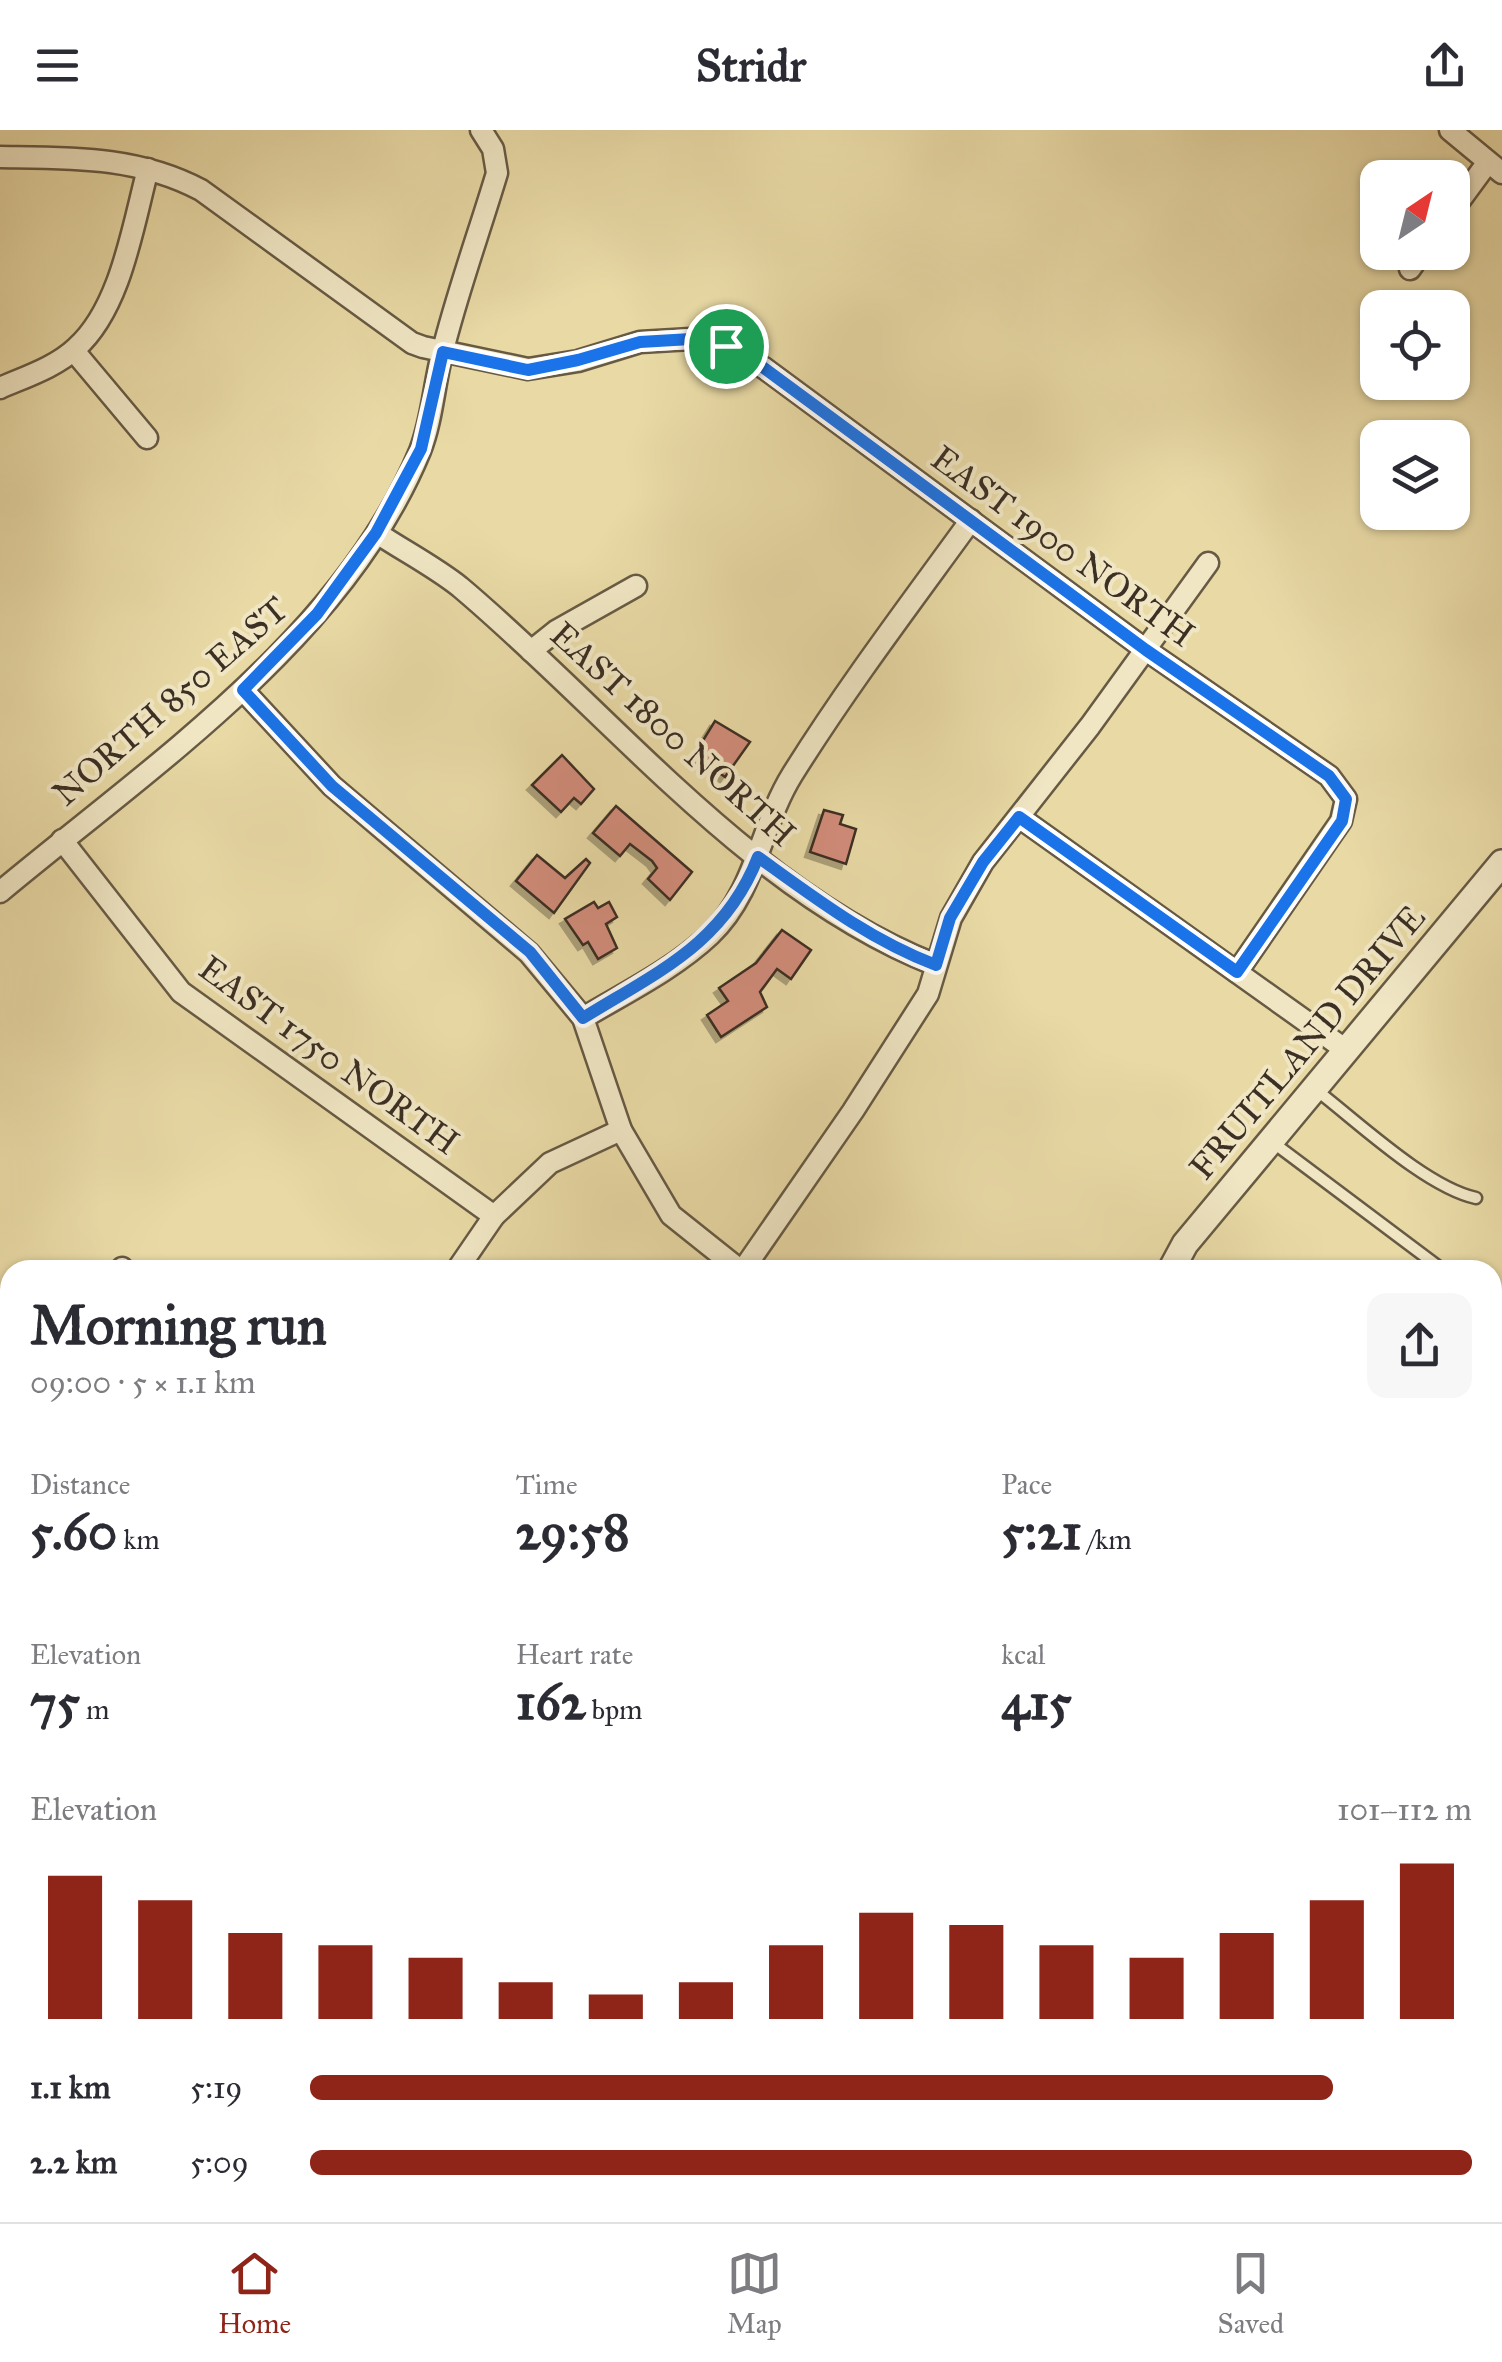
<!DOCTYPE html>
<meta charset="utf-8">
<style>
:root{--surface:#fff;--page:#f7f7f7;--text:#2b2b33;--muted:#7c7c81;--line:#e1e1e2;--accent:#8f2418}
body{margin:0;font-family:"IM FELL Great Primer",serif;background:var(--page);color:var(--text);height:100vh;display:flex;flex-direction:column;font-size:38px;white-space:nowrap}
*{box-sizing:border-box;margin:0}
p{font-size:32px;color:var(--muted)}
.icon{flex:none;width:55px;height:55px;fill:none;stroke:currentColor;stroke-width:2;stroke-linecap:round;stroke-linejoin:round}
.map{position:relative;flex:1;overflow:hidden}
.sheet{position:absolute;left:0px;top:1130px;width:1502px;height:962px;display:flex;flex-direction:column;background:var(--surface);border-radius:30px 30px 0 0;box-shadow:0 2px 8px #0004}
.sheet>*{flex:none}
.needle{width:65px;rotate:35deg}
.buttons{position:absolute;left:1360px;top:30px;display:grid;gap:20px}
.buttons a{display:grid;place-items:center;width:110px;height:110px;border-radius:20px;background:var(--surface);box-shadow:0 2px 8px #0004;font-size:50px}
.pin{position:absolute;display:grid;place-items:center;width:85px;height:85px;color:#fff;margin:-42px;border:5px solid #fff;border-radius:50%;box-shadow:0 2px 10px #0007}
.round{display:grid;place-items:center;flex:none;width:105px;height:105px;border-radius:20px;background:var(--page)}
.overview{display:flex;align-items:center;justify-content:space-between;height:170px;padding:0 30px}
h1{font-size:55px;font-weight:700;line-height:75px}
.figures{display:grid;grid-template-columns:repeat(3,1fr);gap:15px;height:170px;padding:10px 30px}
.figures div{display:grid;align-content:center}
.figures b{font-size:50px;font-weight:700}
.figures small{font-size:28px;font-weight:400}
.figures p{font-size:28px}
.chart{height:280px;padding:20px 30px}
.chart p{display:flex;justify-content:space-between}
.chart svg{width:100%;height:180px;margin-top:10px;stroke:var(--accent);stroke-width:6}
ul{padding:0 30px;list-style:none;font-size:32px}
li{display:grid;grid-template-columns:160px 120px 1fr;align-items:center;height:75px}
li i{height:25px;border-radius:12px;background:var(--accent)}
header{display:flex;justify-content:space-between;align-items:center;height:130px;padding:0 30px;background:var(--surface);font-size:45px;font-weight:700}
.tabs{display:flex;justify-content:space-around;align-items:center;height:140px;border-top:2px solid var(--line);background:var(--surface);font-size:28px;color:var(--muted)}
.tabs a{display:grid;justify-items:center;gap:5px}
.tabs .active{color:var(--accent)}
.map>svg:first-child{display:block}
.green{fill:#b2c089;stroke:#777856;stroke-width:2.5}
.building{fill:#d18c7a;stroke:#3c2f24;stroke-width:2.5;filter:url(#shadow)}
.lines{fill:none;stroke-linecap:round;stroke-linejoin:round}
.service-casing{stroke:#675a44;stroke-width:15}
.minor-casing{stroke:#675a44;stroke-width:25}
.tertiary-casing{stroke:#675a44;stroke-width:30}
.service{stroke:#f0e6c4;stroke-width:10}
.minor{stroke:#f0e6c4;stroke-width:20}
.tertiary{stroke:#f0e6c4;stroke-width:25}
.route-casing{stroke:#fff;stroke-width:20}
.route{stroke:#1a73e8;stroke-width:12}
.labels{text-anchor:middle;stroke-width:8;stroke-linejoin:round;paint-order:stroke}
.street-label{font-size:35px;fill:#3c2f24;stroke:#f0e6c4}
</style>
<header><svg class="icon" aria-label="menu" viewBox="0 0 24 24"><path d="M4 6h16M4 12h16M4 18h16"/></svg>Stridr<svg class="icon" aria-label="share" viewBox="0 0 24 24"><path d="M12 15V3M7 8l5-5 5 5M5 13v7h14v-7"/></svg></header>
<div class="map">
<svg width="1502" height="2092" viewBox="0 0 1502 2092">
<defs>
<filter id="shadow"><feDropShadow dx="-5" dy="5" stdDeviation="0" flood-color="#0004"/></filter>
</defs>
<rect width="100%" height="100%" fill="#e8d9a5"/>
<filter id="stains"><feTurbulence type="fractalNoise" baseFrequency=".002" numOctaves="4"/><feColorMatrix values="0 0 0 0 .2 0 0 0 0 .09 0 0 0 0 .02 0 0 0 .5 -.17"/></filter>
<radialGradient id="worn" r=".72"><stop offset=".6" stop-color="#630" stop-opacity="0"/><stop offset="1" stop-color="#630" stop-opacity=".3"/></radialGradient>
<path class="green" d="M62,2082H434L447,2092H53Z"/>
<g class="building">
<path d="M715,591L750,612L725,647L694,625Z"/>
<path d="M562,625L594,659L581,674L574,668L561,682L532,655Z"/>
<path d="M616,676L692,742L670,770L648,749L657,738L652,731L630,714L620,726L593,703Z"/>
<path d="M824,680L843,685L840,694L856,699L846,734L810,722Z"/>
<path d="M537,725L565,748L586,729L590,733L554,783L516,751Z"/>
<path d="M594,772L598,778L609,772L617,787L606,794L617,818L598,829L588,812L583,815L565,789Z"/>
<path d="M782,800L811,820L791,849L777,839L760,862L767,877L721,907L707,885L728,871L719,858L756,833Z"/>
</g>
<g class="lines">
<g class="service-casing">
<g id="service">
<path d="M1315,959C1358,992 1426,1057 1476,1068"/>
<path d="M1271,1011L1443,1140"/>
</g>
</g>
<g class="minor-casing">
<g id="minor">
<path d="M1450,0L1502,43"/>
<path d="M0,27C71,28 137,26 201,60L412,213L423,217L528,239L578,231L640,212L691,209L726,216L764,238L1146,520L1329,646L1346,669L1341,691L1237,842"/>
<path d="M1452,81L1488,32"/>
<path d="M1410,139L1422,122"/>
<path d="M74,221L147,308"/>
<path d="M0,258C25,247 56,237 76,218C121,178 133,95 148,39"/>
<path d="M377,403C404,421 435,437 460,457C610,583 751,763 936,835"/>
<path d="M531,521L556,501L636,456"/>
<path d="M243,560L332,656L529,823L583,888L621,1000L671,1085L740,1140"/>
<path d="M1019,687L1346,920"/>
<path d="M62,710L181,862L494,1086"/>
<path d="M0,762C151,636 343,508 420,321C432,291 434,255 442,224C457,163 479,103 497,43L493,19L481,0"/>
<path d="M583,888C625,863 674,839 710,805C756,761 760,697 792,645C847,557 910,474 971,390"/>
<path d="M121,1140L122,1138"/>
<path d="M457,1140L494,1086L550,1033L621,1000"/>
<path d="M743,1140L853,981L928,864L951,788L983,732L1090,596L1208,433"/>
<path d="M1136,2082L1149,2092"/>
</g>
</g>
<g class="tertiary-casing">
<g id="tertiary">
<path d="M1171,1140L1185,1114L1502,733"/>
<path d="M0,1267L10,1274"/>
<path d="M1492,1894L1502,1882"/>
<path d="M813,2092L817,2082"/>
<path d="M1333,2092L1341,2082"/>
</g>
</g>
<use href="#service" class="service"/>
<use href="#minor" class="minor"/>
<use href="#tertiary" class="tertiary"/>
</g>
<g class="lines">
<g class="route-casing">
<path id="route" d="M691,209L726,216L764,238L1146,520L1329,646L1346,669L1342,691L1237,842L1019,687L983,732L950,788L936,835C870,810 815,768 758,727C724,814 657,842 583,888L530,822L332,656L243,560L317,484L376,403L421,319L443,222L528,240L578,230L640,212Z"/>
</g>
<use href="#route" class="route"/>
</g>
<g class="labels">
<g class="street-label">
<text transform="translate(1063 416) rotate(36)" y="12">EAST 1900 NORTH</text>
<text transform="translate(170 571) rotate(-41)" y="12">NORTH 850 EAST</text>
<text transform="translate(673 604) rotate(42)" y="12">EAST 1800 NORTH</text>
<text transform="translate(1307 912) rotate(-50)" y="12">FRUITLAND DRIVE</text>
<text transform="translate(329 925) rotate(36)" y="12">EAST 1750 NORTH</text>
</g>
</g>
<rect width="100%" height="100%" filter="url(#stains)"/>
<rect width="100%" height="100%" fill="url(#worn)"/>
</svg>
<div class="buttons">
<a><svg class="needle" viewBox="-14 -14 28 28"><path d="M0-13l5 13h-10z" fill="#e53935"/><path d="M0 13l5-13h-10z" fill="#7c7c81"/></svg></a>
<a><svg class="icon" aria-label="locate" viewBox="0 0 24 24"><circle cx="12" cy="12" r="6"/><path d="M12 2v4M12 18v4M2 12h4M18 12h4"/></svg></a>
<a><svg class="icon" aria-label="layers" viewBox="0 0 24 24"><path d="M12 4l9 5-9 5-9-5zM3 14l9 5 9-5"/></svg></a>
</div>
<div class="pin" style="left:726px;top:216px;background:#1e9e55"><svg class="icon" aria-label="arrive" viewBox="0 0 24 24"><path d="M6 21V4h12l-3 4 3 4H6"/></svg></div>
<section class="sheet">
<div class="overview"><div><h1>Morning run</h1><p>09:00 · 5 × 1.1 km</p></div><a class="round"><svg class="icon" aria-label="share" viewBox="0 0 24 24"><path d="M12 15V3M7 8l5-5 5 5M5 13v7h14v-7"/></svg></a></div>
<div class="figures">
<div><p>Distance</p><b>5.60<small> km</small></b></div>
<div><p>Time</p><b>29:58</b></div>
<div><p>Pace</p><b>5:21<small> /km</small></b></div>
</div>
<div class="figures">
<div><p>Elevation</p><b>75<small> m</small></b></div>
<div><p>Heart rate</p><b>162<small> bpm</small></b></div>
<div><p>kcal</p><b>415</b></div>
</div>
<div class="chart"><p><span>Elevation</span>101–112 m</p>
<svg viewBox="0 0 160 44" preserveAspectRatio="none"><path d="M5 44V9M15 44V15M25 44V23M35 44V26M45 44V29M55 44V35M65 44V38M75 44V35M85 44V26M95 44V18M105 44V21M115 44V26M125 44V29M135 44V23M145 44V15M155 44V6"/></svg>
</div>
<ul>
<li><b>1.1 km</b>5:19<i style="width:88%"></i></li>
<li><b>2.2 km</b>5:09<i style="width:100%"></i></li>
</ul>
</section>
</div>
<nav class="tabs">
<a class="active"><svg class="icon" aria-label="home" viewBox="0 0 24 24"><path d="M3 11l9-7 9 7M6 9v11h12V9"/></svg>Home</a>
<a><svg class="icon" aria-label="map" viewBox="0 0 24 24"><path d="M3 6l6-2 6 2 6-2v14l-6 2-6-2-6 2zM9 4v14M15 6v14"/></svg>Map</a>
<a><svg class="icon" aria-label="saved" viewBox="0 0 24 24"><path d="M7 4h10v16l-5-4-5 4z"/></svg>Saved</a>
</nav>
